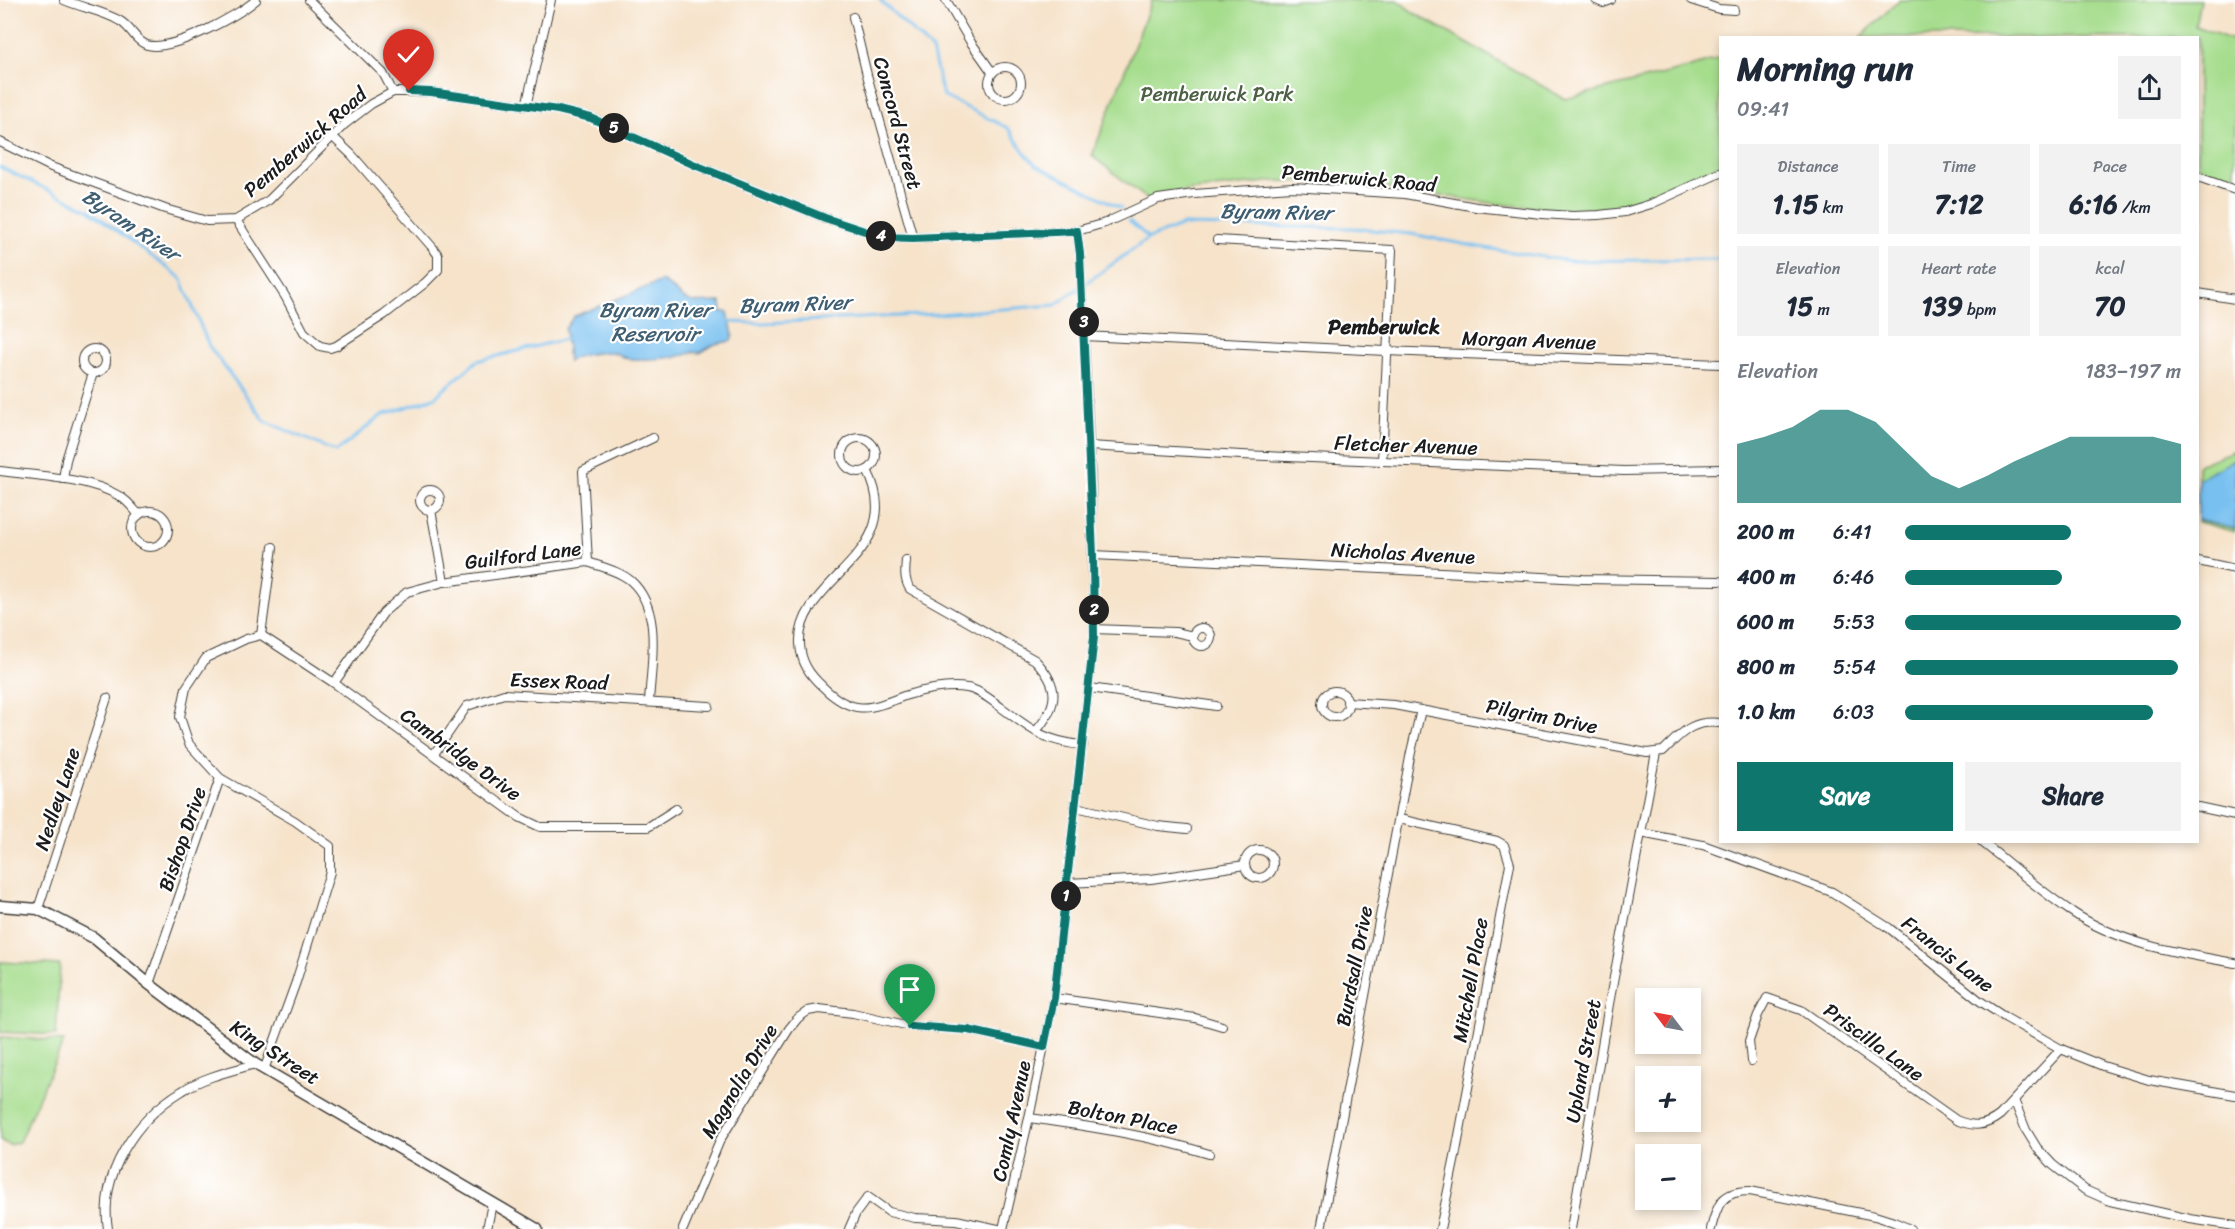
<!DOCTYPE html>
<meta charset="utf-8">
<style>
:root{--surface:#fff;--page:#f2f2f3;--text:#1f2937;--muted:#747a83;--accent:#0f766e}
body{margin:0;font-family:Sriracha,sans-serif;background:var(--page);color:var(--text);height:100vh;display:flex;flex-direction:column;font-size:22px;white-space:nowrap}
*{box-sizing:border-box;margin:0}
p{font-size:20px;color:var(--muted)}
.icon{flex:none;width:33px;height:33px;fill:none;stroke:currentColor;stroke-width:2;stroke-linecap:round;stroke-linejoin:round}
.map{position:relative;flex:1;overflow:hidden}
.side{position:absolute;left:1719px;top:36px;width:480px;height:807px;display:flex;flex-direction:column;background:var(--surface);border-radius:0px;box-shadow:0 3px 9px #0003}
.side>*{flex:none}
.needle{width:39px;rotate:302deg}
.buttons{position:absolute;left:1635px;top:988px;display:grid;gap:12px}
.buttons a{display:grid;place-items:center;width:66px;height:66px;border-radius:0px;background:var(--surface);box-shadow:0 3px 9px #0003;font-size:30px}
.pin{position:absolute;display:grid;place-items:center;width:51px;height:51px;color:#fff;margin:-62px -26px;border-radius:50% 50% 50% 0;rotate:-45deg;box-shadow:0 0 6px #0007}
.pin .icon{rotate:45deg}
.km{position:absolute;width:30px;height:30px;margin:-15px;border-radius:50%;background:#222;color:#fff;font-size:16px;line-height:30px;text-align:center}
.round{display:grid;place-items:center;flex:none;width:63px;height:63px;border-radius:0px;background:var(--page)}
.summary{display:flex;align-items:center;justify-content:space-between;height:102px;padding:0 18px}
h1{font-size:33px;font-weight:700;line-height:45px}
.figures{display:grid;grid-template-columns:repeat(3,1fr);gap:9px;height:102px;padding:6px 18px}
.figures div{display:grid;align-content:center;border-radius:0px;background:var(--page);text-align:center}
.figures b{font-size:26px;font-weight:700}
.figures small{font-size:16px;font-weight:400}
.figures p{font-size:16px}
.chart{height:168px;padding:12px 18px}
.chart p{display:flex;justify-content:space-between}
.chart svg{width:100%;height:108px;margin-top:6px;fill:var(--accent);opacity:.7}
.button{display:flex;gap:12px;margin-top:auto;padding:12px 18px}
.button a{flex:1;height:69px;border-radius:0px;background:var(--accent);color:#fff;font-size:24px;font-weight:700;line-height:69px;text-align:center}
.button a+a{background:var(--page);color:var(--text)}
ul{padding:0 18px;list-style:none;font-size:20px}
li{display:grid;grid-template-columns:96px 72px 1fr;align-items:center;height:45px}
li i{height:15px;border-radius:8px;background:var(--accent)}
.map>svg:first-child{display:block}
.green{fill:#a6dd8d;stroke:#617c54;stroke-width:1.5}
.water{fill:#77c0f0;stroke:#4a6e86;stroke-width:1.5}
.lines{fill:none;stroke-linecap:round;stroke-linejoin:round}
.stream{stroke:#77c0f0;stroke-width:3}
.street-casing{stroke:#3d3a36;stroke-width:10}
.secondary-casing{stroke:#3d3a36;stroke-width:13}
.street{stroke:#fff;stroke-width:8}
.secondary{stroke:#fff;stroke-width:10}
.route-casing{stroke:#fff;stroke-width:12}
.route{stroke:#0f766e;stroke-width:8}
.labels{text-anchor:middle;stroke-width:4.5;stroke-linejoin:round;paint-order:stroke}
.park-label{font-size:20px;fill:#4c6044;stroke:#fff}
.street-label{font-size:20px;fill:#1c1c1c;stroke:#fff}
.water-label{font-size:21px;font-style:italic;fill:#405e71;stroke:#fff}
.neighbourhood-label{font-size:21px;font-weight:bold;fill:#1c1c1c;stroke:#fff}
</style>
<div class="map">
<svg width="2235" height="1229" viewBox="0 0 2235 1229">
<rect width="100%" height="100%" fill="#fff"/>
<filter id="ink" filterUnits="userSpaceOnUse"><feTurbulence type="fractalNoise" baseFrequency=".0167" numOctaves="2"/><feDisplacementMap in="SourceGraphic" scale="12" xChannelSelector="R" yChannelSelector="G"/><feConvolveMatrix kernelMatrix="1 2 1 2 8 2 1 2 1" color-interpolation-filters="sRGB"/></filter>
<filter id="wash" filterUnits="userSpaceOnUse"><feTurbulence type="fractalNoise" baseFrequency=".008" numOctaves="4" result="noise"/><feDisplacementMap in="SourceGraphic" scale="24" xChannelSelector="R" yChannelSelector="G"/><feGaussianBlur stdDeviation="1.35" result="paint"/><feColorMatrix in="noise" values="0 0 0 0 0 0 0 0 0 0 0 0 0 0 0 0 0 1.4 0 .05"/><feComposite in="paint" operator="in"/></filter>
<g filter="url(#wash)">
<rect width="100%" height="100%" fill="#f6e3ca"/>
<g class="green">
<path d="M1152,0H1397L1414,13L1565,99L1688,68L1720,58V165L1648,198L1622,207L1581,212L1498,204L1390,188L1295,181H1275L1170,193L1147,199L1092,156Z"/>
<path d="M1899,0H2200L2195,26L2235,41V181L2198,166V38L1861,37Z"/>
<path d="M2235,450V532L2198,522V465Z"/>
<path d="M0,962L60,965L56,1035L0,1032Z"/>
<path d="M0,1037L64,1041L19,1142L9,1145L0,1140Z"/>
</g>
<g class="water">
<path d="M662,281C670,286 675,291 682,297C691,305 709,302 721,302L722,312H728L733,335L731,341L715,344L700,353L692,352C685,358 636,361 626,358C620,357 616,351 609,352C596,353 580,354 568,361L565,329L574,316Z"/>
<path d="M2235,460V529L2198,520V479Z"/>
</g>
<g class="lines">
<g class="stream">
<path d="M880,0L932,50L943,96L1008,128L1025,153L1036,165L1121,208"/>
<path d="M0,167L88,209L181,278L209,346L265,421L336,452L382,415L434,398L477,361L570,338"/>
<path d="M1129,221L1149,238"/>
<path d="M725,322L763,323L938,314L1055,305L1149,238L1183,225L1351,228L1411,234L1479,247L1570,261L1720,259"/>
</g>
</g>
</g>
<g filter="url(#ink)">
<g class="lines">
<g class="street-casing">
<g id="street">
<path d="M64,0C82,8 104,11 120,21C131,27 135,41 147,45C172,52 237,16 256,0"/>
<path d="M309,0L383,73L393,92"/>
<path d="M946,0L970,41L992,72"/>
<path d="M1596,0L1603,3L1611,0"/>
<path d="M1691,0L1719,9L1734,10"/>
<path d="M853,17L867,75L913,238"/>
<circle cx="1005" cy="83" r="16"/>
<path d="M526,106L551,0"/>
<path d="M0,142L51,167L165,209L207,221L236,220L269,200L345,124L371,104L393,92H431L558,110L592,118L695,165L825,218L883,237L913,238L1077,231L1105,223L1158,199L1194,194L1292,187L1405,194L1476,207L1542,214L1573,216L1599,215L1625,212L1651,204L1720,173"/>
<path d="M2198,177L2235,190"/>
<path d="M236,220L285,296L304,332L320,346L330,348L336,346L384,315L425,283L438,270V255L433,248L352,155L333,137"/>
<path d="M1217,240L1392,250L1382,461"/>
<path d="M2198,293L2235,299"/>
<path d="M1084,336L1386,351L1720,364"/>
<circle cx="94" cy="361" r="12"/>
<circle cx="859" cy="455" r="17"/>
<path d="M1089,446L1241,455L1624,471L1720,469"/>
<path d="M867,470C911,555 796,579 800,644C801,662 809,674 822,686C852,716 869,710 904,696C922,690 948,685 967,688C980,690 992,701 1002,708C1031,730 1046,742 1083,745"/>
<path d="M0,471C36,476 87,477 119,496C127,500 133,508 139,515"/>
<path d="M63,479L66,460L93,373"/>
<circle cx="430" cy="500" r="10"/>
<path d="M431,510L444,582"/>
<circle cx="150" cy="529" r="18"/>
<path d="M1093,555L1583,579L1720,581"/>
<path d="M906,560C905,571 904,580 910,589L1035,660C1060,686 1059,704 1036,731"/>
<path d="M2198,561L2235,569"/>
<path d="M588,562L583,471L653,438"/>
<circle cx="1202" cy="637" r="9"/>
<path d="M1094,629L1175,632L1193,636"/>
<path d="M261,635L273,547"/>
<path d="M334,683L384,612L407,592L444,582L588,562C601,567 620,571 631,581C663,610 651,664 649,702"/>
<path d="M1090,688L1216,706"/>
<circle cx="1335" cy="704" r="13"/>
<path d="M1347,702L1394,705L1647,753L1663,751C1682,733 1691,720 1720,723"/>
<path d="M434,754L467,706L504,694L709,706"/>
<path d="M220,778L295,821L330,846V872L296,982L264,1070"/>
<path d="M1076,807L1158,826L1187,829"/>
<path d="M2198,807L2235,815"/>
<path d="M1399,819L1497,841L1504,845L1510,864L1455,1157L1440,1229"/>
<path d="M1641,833L1703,845L1832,892L1889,928L1980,1001L2006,1018L2061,1049L2103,1066L2149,1080L2235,1095"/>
<path d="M1982,842C2011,865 2039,890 2069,910C2119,944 2177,953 2235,963"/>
<circle cx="1259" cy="864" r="14"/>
<path d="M1067,883L1151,879L1245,865"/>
<path d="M38,909L107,698"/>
<path d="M149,984L220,778L189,744L180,717L186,688L206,658L246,639L261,635L334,683L519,817L540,827H648L676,809"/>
<path d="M1054,998L1195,1018L1222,1026"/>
<path d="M1751,1061L1749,1041L1758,1015L1767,998L1801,1010L1956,1120C1973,1127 1985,1127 2000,1115L2061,1049"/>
<path d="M2014,1100L2026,1130L2037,1148L2053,1165L2085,1190L2110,1201L2190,1219L2235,1226"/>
<path d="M1029,1118C1088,1126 1152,1136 1209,1154"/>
<path d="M108,1229C99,1173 136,1119 182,1091C203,1077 231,1071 255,1064"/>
<path d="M487,1229L492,1203"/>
<path d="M683,1229L720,1140L789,1029L798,1018L808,1011L819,1009L853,1013L910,1026L968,1030L1044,1047"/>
<path d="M849,1229L856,1213L868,1197L889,1212L915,1218L956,1220L998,1229"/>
<path d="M1003,1229L1029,1118L1054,998L1094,637L1091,484L1080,254L1077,231"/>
<path d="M1321,1229L1411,752L1421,710"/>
<path d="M1571,1229L1609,1004L1656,753"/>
<path d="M1711,1229C1717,1204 1722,1191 1750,1191L1875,1216L1894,1222L1910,1229"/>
</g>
</g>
<g class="secondary-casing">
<path id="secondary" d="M0,906L38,909L94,938L149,984L255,1064L537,1229"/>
</g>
<use href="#street" class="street"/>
<use href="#secondary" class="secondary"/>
</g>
</g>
<g class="lines" filter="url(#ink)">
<g class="route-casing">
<path id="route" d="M409,91L431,92L558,110L591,118L695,165L825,218L883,237L913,238L1077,231L1080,254L1093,555L1094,637L1054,998L1044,1047L968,1030L910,1026"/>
</g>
<use href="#route" class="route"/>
</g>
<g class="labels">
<g class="park-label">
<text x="1217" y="101">Pemberwick Park</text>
</g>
<g class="street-label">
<text transform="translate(898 123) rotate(75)" y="7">Concord Street</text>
<text transform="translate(305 142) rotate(-41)" y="7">Pemberwick Road</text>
<text transform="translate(1359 178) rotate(5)" y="7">Pemberwick Road</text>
<text transform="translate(1529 340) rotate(2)" y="7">Morgan Avenue</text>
<text transform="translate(1406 445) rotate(2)" y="7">Fletcher Avenue</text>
<text transform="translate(1403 553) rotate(3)" y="7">Nicholas Avenue</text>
<text transform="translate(523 555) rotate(-7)" y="7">Guilford Lane</text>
<text transform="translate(559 681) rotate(2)" y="7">Essex Road</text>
<text transform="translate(1542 716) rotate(11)" y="7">Pilgrim Drive</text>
<text transform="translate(461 754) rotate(36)" y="7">Cambridge Drive</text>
<text transform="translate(57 799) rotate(-72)" y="7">Nedley Lane</text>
<text transform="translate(182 839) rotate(-71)" y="7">Bishop Drive</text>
<text transform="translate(1948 954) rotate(38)" y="7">Francis Lane</text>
<text transform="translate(1354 966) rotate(-79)" y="7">Burdsall Drive</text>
<text transform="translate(1470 980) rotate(-80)" y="7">Mitchell Place</text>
<text transform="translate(1874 1042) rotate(36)" y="7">Priscilla Lane</text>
<text transform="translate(275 1052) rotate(33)" y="7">King Street</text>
<text transform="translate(1583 1061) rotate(-80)" y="7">Upland Street</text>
<text transform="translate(739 1081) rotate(-59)" y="7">Magnolia Drive</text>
<text transform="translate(1123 1117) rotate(11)" y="7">Bolton Place</text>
<text transform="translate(1011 1121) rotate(-78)" y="7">Comly Avenue</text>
</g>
<g class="water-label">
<text transform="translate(1276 212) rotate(1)" y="7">Byram River</text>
<text transform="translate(131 225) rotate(34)" y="7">Byram River</text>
<text transform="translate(795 304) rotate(-2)" y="7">Byram River</text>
<text x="655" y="317">Byram River<tspan x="655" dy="24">Reservoir</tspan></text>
</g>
<g class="neighbourhood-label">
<text x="1384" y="334">Pemberwick</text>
</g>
</g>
</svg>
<div class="buttons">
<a><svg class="needle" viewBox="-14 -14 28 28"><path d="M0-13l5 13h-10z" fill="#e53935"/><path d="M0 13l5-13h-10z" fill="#747a83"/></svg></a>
<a>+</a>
<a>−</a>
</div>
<div class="pin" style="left:910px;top:1026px;background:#1e9e55"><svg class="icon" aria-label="arrive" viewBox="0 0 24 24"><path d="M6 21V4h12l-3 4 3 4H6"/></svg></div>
<div class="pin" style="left:409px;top:91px;background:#d93025"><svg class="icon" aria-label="check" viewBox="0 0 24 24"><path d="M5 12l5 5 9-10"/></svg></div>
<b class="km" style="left:1066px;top:896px">1</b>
<b class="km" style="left:1094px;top:610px">2</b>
<b class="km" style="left:1084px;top:322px">3</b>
<b class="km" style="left:881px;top:236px">4</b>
<b class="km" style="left:614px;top:128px">5</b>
<section class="side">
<div class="summary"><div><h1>Morning run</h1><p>09:41</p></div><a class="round"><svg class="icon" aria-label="share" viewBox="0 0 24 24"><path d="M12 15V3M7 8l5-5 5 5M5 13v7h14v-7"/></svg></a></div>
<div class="figures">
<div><p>Distance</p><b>1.15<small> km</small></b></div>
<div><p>Time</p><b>7:12</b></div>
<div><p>Pace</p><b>6:16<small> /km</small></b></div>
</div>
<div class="figures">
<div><p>Elevation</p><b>15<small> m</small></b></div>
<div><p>Heart rate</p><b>139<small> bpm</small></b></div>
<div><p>kcal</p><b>70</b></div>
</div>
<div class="chart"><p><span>Elevation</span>183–197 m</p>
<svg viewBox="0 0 160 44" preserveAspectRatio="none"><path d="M0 44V20L10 17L20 13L30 6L40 6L50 11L60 22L70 33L80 38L90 33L100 27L110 22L120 17L130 17L140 17L150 17L160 20V44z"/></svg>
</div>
<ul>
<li><b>200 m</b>6:41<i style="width:60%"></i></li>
<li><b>400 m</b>6:46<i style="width:57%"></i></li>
<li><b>600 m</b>5:53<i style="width:100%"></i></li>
<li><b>800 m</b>5:54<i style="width:99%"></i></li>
<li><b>1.0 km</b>6:03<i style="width:90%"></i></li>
</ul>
<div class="button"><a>Save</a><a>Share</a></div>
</section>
</div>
